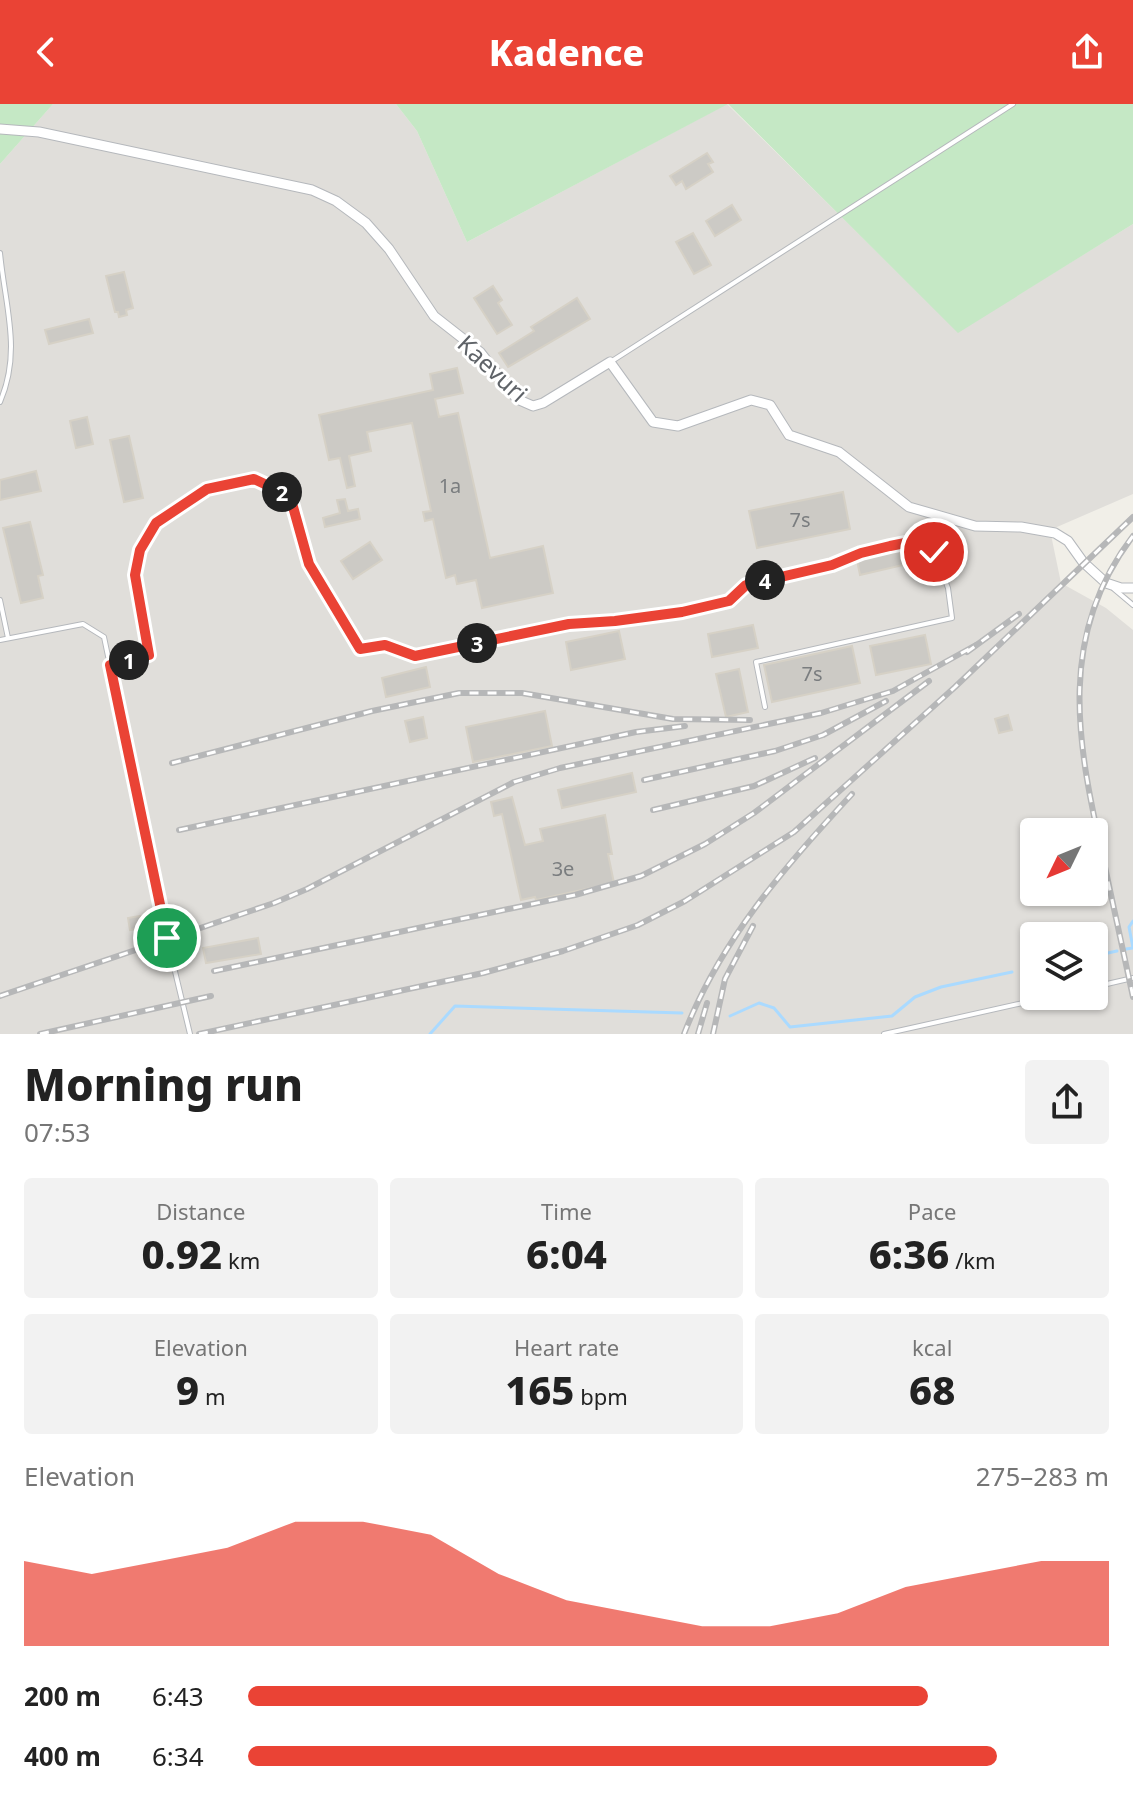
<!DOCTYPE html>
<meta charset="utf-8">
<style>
:root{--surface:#fff;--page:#f2f2f2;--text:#222;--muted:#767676;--accent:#ea4335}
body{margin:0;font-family:"Noto Sans",sans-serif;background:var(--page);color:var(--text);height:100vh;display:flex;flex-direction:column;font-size:30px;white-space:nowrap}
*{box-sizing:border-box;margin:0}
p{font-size:26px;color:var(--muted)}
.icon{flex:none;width:44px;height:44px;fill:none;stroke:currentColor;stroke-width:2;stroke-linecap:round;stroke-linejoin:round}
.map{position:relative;height:930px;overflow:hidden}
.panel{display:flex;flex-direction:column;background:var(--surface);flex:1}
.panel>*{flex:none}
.needle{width:52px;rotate:227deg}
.buttons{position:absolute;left:1020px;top:714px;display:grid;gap:16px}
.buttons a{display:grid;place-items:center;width:88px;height:88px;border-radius:8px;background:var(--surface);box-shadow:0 2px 6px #0004;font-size:40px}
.pin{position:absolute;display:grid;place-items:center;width:68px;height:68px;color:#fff;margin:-34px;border:4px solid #fff;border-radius:50%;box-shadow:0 2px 8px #0007}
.km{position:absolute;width:40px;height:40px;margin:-20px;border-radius:50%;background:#222;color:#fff;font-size:22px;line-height:40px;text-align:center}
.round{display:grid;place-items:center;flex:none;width:84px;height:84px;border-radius:8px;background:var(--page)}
.head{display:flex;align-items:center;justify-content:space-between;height:136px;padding:0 24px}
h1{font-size:44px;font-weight:800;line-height:60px}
.figures{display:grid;grid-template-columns:repeat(3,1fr);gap:12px;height:136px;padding:8px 24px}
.figures div{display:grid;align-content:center;border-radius:8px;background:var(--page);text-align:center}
.figures b{font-size:40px;font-weight:800}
.figures small{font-size:22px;font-weight:400}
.figures p{font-size:22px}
.chart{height:224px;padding:16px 24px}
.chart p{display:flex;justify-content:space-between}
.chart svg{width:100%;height:144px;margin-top:8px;fill:var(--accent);opacity:.7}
ul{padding:0 24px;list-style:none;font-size:26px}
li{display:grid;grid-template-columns:128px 96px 1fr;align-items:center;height:60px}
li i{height:20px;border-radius:10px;background:var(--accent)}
header{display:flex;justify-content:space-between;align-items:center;height:104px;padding:0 24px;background:var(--accent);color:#fff;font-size:36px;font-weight:800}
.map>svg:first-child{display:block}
.industrial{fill:#e0deda;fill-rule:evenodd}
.green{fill:#c5e8c5}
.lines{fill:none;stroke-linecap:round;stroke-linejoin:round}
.stream{stroke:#aadaff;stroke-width:3}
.building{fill:#cccac5;stroke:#d6d1c6;stroke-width:2}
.lane-casing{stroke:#b5b8bc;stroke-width:6}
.street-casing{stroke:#b5b8bc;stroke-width:11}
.lane{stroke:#fff;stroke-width:4}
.street{stroke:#fff;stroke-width:9}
.rail-casing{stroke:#b6b7b8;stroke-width:6}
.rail{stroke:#fff;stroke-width:3;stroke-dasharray:9;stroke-linecap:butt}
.route-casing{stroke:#fff;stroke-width:16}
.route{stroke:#ea4335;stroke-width:10}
.labels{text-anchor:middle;stroke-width:6;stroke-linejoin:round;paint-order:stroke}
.number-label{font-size:20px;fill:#7a7d7f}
.street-label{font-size:24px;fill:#5f6368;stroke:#fff}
</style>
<header><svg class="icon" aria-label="back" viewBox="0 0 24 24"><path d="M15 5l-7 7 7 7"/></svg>Kadence<svg class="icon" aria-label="share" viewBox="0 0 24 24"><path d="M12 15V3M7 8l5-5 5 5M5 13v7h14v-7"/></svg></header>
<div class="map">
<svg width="1133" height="930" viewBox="0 0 1133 930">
<rect width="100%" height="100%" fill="#f1efe8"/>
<path class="industrial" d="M53,0H396L417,27L467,138L727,0L958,228L1133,120V390L1050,426L1061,479L1106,504L1133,526V930H0V60ZM1034,728H1094V788H1034ZM1034,832H1094V892H1034Z"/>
<g class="green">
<path d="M0,0H53L0,60Z"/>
<path d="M396,0H1133V120L958,229L728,0L467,138L417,27Z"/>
</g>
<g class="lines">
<g class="stream">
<path d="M1126,845L1133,844L1129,823L1133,817"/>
<path d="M1094,852L1117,847"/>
<path d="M1032,865H1034"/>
<path d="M730,912L759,899L774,904L790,923L892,912L915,893L941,883L1012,868"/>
<path d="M430,930L455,902L682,909"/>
</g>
</g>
<g class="building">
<path d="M707,49L713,58L708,60L713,68L686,85L682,77L676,81L670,72Z"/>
<path d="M732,101L741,116L715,132L706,117Z"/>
<path d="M693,129L711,161L694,170L676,138Z"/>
<path d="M124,168L133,204L126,206L127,211L119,213L118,208H115L106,172Z"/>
<path d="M493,182L502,196L498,199L512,221L497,230L474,194Z"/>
<path d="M577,194L590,215L508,263L499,249L534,227L531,223Z"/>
<path d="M89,215L93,229L49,240L45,226Z"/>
<path d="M457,264L463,289L435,295L439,313L458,309L490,454L543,442L553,489L482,504L476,476L457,480L455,471L446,474L433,415L425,417L423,408L431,407L412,319L367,328L371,347L349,352L355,382L347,384L340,354L329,356L319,311L433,286L430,270Z"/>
<path d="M87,313L93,340L76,344L70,317Z"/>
<path d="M129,332L143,394L124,398L110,336Z"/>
<path d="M36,367L41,387L0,396V376Z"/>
<path d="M843,388L850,425L757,444L749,407Z"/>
<path d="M345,395L348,407L358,405L360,415L325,423L323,414L340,409L337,396Z"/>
<path d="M30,418L43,471L38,472L43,494L21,499L3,424Z"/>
<path d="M370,438L382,456L353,475L341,457Z"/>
<path d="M899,446L903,461L860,471L857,456Z"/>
<path d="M753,521L758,544L712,553L708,530Z"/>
<path d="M619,527L625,555L571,566L566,538Z"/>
<path d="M925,531L931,560L876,571L870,542Z"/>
<path d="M852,542L860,579L772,598L764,561Z"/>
<path d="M426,563L430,583L386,593L382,574Z"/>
<path d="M739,565L748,608L726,613L716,570Z"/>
<path d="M545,607L552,642L473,658L466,623Z"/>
<path d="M1008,611L1012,626L999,629L995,615Z"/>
<path d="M423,613L427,634L410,638L405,617Z"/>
<path d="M632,669L636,688L562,704L558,686Z"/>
<path d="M512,693L525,741L543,737L540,725L605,711L612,750H608L614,779L536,796L535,793L521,796L502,710L494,712L491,698Z"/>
<path d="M140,812L142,824L130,826L128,814Z"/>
<path d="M258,834L261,850L206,859L203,844Z"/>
</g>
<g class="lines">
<g class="lane-casing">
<g id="lane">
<path d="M0,149C5,202 22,247 0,298"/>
<path d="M612,257L1013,0"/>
<path d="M1114,485L1133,501"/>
<path d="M0,496L8,534"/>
<path d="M0,536L83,520L104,533L167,834L190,930"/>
<path d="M110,561L149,551L135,471L140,446L156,419L207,385L254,375L290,392L309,460L360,545L385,541L415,552L569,520L615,517L682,508L729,497L746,481L832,461L861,449L915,437L934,448L948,484L952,514L756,558L765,603"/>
<path d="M1094,883L1133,874"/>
<path d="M884,930L1054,892"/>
</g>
</g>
<g class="street-casing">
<path id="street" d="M0,25L39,28L312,86L336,97L366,119L389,145L434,212L480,248L517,295L533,302L543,299L610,258L653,318L678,322L751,296L770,301L789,331L839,348L909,403L975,422L1021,423L1055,429L1068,437L1083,458L1106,479L1121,484H1133"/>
</g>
<use href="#lane" class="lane"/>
<use href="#street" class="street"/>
<g class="rail-casing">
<g id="rail">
<path d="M1133,432C1057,531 1077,638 1102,749C1112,797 1123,845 1133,893"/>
<path d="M967,548L1019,510"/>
<path d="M172,659L372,607L459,589H522L673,615L750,616"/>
<path d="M644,676L775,647L823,631L886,597"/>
<path d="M653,706L754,682L815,654"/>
<path d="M179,726L636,628L685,622"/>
<path d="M214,867L575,791L641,772L705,740L754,709L929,577"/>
<path d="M0,892L274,799L307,785L514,678L560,664L821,609L893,587L976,541"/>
<path d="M40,930L211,892"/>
<path d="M199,930L483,869L563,847L638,821L685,797L794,728L955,583L1133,413"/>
<path d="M684,930C720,837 785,762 852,690"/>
<path d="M698,930L707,899"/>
<path d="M713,930L725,875L753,822"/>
</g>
</g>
<use href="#rail" class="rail"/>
</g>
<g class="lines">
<g class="route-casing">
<path id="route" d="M167,834L110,561L149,551L135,471L140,446L156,419L207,385L254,375L290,392L309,460L360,545L385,541L415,552L569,520L615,517L682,508L729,497L746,481L832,461L861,449L890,442L915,437L934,448"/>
</g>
<use href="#route" class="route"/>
</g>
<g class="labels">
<g class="number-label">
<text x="450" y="389">1a</text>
<text x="800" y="423">7s</text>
<text x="812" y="577">7s</text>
<text x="563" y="772">3e</text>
</g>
<g class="street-label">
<text transform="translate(492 265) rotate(43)" y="8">Kaevuri</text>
</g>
</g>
</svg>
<div class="buttons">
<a><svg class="needle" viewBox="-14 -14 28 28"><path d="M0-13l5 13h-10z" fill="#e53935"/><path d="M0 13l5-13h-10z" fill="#767676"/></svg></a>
<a><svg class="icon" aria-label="layers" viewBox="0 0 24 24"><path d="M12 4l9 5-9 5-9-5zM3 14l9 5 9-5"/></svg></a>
</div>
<div class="pin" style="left:167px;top:834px;background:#1e9e55"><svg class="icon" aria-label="arrive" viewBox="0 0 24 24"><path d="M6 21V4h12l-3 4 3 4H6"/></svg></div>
<div class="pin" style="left:934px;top:448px;background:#d93025"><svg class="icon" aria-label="check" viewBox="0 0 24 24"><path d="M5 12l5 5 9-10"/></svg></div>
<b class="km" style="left:129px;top:556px">1</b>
<b class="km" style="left:282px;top:388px">2</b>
<b class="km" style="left:477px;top:539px">3</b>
<b class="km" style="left:765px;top:476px">4</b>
</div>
<section class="panel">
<div class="head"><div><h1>Morning run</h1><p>07:53</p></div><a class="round"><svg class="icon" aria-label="share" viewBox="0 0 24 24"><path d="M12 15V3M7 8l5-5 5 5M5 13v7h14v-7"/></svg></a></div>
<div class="figures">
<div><p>Distance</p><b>0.92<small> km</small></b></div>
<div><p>Time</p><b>6:04</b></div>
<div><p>Pace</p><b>6:36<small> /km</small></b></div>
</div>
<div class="figures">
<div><p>Elevation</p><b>9<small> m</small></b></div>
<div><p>Heart rate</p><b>165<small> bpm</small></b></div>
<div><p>kcal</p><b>68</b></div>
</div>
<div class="chart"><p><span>Elevation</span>275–283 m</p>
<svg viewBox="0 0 160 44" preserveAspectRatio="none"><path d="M0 44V18L10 22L20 18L30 14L40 6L50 6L60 10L70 22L80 30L90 34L100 38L110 38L120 34L130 26L140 22L150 18L160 18V44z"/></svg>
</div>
<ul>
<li><b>200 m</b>6:43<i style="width:79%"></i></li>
<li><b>400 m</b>6:34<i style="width:87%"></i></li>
</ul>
</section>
